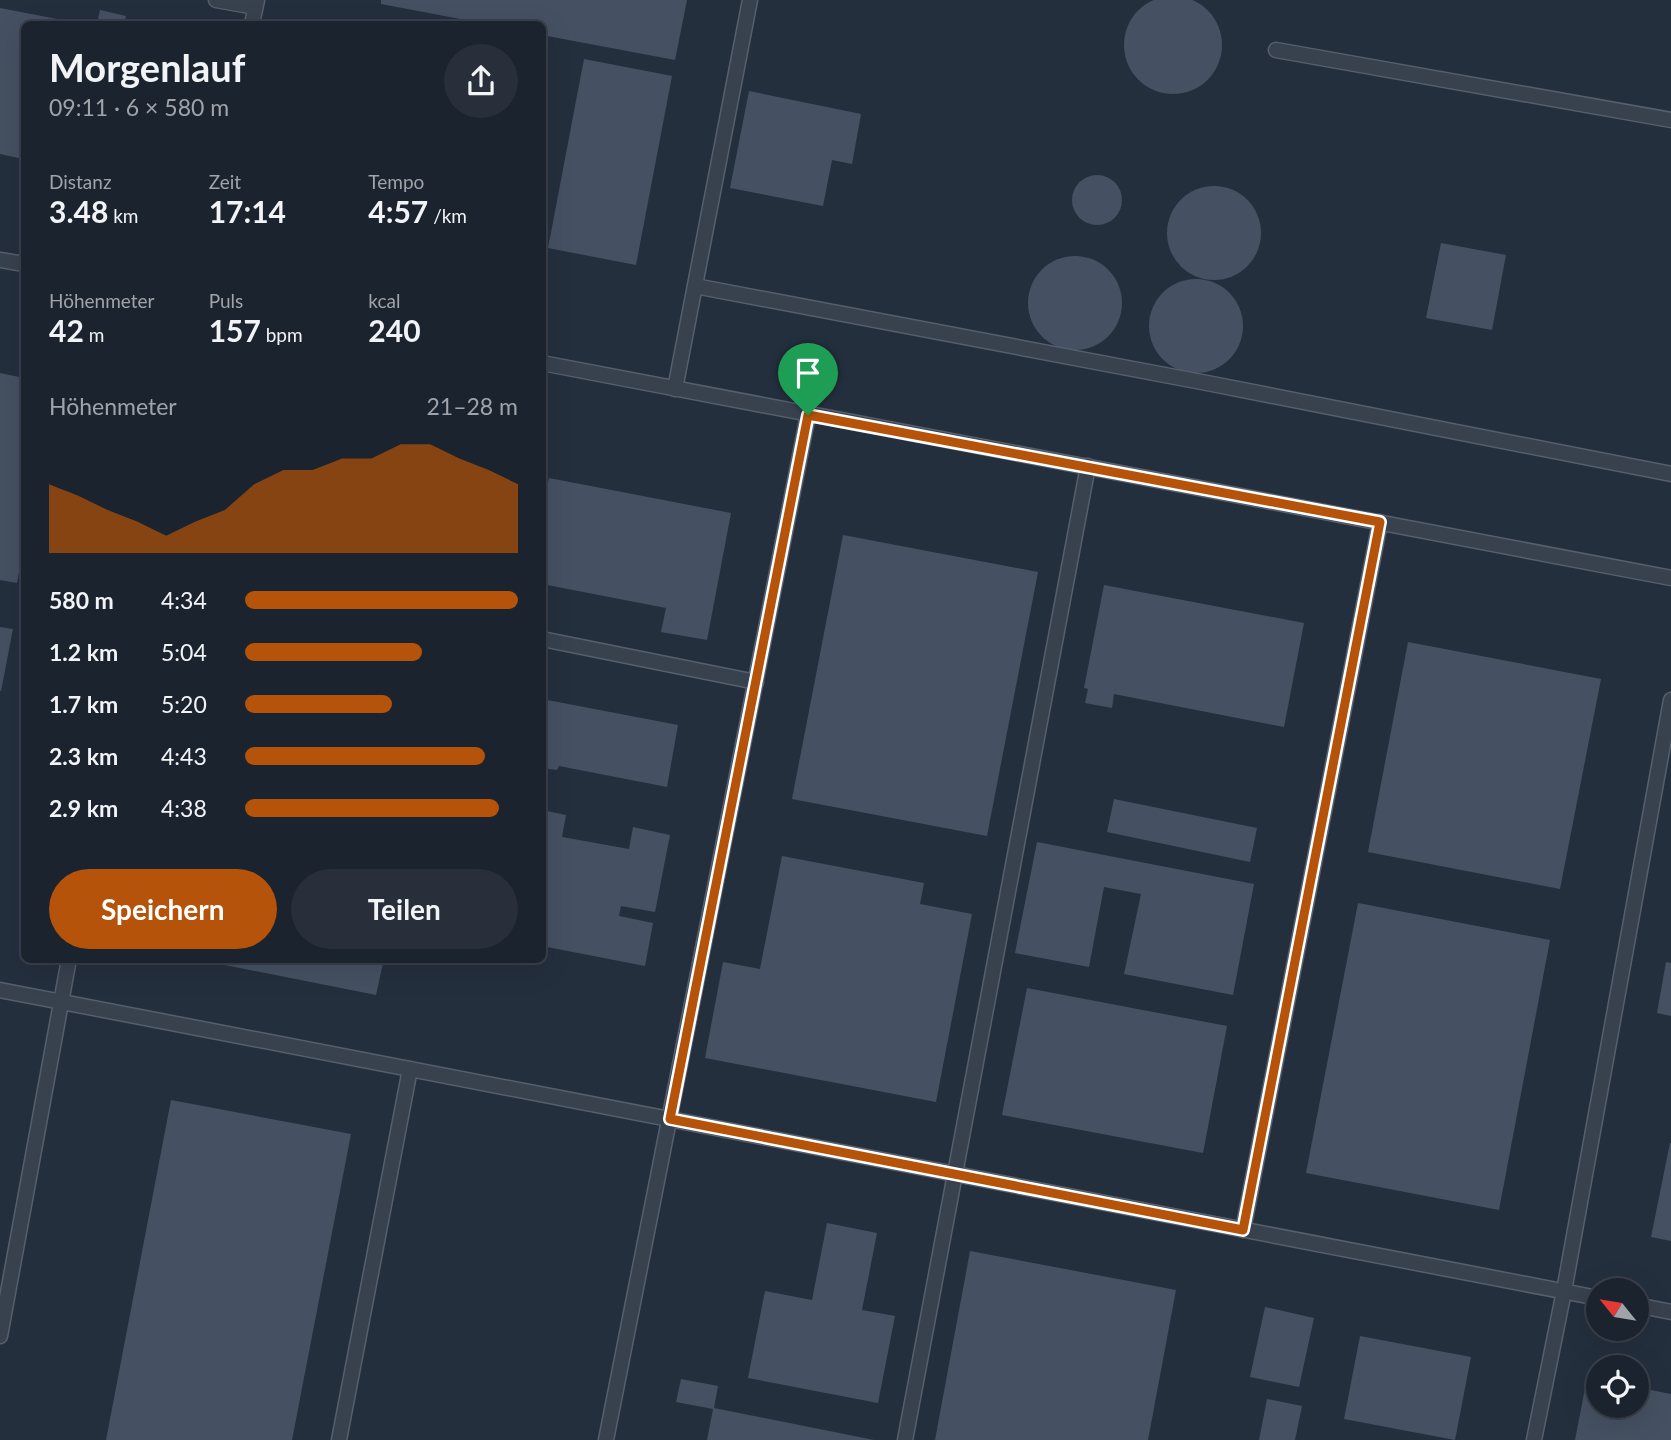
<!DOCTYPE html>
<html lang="de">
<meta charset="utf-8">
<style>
:root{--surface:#1b232e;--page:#282f3a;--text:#f1f3f6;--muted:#a0a4aa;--line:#39404a;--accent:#b45309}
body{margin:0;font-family:Lato,sans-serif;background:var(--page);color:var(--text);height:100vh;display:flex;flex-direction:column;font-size:26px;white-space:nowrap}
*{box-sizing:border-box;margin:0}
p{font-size:23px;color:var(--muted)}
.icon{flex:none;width:38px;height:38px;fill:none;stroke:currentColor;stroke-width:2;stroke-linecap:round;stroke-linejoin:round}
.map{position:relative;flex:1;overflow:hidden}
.sheet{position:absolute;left:21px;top:21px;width:525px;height:942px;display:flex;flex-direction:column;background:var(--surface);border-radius:10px;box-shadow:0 7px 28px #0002,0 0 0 2px var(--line)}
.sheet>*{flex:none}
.needle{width:46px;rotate:300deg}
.tools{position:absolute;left:1586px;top:1278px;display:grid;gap:14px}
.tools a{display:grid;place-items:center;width:63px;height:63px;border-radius:50%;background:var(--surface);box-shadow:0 7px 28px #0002,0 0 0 2px var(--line);font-size:35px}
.pin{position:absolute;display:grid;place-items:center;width:60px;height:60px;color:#fff;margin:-72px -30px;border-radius:50% 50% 50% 0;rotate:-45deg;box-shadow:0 0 7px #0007}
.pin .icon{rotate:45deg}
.round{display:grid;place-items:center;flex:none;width:74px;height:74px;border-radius:37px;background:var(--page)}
.headline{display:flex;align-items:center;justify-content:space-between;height:119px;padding:0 28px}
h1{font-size:38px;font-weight:700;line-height:52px}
.metrics{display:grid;grid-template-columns:repeat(3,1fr);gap:10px;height:119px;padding:7px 28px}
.metrics div{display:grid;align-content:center}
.metrics b{font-size:30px;font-weight:700}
.metrics small{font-size:19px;font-weight:400}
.metrics p{font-size:19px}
.chart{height:196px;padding:14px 28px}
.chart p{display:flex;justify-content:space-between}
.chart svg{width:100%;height:126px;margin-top:7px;fill:var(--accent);opacity:.7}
.button{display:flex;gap:14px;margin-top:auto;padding:14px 28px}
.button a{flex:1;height:80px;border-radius:42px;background:var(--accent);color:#fff;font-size:28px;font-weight:700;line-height:80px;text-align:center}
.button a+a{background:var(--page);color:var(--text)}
ul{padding:0 28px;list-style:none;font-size:23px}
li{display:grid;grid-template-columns:112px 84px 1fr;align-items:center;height:52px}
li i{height:18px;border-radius:9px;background:var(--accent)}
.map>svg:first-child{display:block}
.building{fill:#455162}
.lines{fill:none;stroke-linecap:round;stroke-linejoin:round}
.service-casing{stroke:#565f6c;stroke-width:17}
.service{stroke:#38414e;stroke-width:14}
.route-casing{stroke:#fff;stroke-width:14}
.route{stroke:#b45309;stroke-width:9}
</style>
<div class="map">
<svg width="1671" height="1440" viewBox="0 0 1671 1440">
<rect width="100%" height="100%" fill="#242f3e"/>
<g class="building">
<circle cx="1173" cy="45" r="49"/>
<path d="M381,0H687L675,60L542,35V24H487L381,4Z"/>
<path d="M0,8L78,23L24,24V149L23,159L0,154Z"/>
<path d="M100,10L126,16L124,24H97Z"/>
<path d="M584,59L672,76L636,265L548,248Z"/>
<path d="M749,91L861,114L852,164L832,160L823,206L730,188Z"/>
<circle cx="1097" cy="200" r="25"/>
<circle cx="1214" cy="233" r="47"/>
<path d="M1441,243L1506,255L1492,330L1426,318Z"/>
<circle cx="1075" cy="303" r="47"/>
<circle cx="1196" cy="326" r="47"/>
<path d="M0,373L24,378V545L17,583L0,580Z"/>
<path d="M549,478L731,513L707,640L661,632L666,608L542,584V510Z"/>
<path d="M843,535L1038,572L987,836L792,799Z"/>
<path d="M1104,585L1304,623L1284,727L1114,694L1112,708L1085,703L1088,689L1084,688Z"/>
<path d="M0,627L13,629L1,691H0Z"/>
<path d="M1408,642L1601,679L1560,889L1368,852Z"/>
<path d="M542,699L678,725L667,787L559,766L557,770L542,768Z"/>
<path d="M1114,799L1257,828L1250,862L1107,832Z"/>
<path d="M542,810L566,815L562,837L629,849L633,827L670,835L655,912L621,906L619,916L653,923L645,966L542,946Z"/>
<path d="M1037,842L1254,884L1233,995L1124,974L1141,894L1104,887L1089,967L1015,953Z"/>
<path d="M782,856L924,883L920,904L972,914L936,1102L705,1058L723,962L760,969Z"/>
<path d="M1358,903L1550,940L1499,1210L1306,1173Z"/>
<path d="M194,959H384L376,995Z"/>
<path d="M1666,962L1671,963V1016L1657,1013Z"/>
<path d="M1027,988L1227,1026L1203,1153L1002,1115Z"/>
<path d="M171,1100L351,1134L292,1440H106Z"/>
<path d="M1670,1143H1671V1241L1651,1237Z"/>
<path d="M827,1223L877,1233L862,1310L895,1316L878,1403L748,1378L765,1291L812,1300Z"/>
<path d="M970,1251L1176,1290L1148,1440H935Z"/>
<path d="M1265,1307L1314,1318L1299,1387L1250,1377Z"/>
<path d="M1360,1336L1471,1357L1455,1440L1344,1419Z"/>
<path d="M1587,1378L1598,1380V1405H1636V1387L1671,1394V1440H1575Z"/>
<path d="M681,1379L718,1386L714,1408L874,1440H707L713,1409L676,1402Z"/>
<path d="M1267,1399L1302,1406L1295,1440H1259Z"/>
</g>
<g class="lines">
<g class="service-casing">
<g id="service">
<path d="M216,0L255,7"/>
<path d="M252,24L257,0"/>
<path d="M1276,50L1671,120"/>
<path d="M0,260L24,264"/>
<path d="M695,286L1207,383L1671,474"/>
<path d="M542,363L1671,578"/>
<path d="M675,389L750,0"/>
<path d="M542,639L756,682"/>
<path d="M0,990L1598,1298"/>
<path d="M1243,1230L1380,522"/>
<path d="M1636,1305L1671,1312"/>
<path d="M0,1336L69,959"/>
<path d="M339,1440L410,1069"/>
<path d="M606,1440L808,415"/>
<path d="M905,1440L1088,466"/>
<path d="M1534,1440L1564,1291L1671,700"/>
</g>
</g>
<use href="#service" class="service"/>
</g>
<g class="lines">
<g class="route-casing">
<path id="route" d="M808,415L1380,522L1243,1230L670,1119Z"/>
</g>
<use href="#route" class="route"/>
</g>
</svg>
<div class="tools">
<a><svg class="needle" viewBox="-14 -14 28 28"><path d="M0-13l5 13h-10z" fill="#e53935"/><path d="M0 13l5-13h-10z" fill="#a0a4aa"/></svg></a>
<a><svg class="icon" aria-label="locate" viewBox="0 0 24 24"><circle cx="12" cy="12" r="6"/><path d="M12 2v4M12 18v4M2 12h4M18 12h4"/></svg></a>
</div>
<div class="pin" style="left:808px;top:415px;background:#1e9e55"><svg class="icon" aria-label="arrive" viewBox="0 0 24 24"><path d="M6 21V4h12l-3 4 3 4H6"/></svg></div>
<section class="sheet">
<div class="headline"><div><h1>Morgenlauf</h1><p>09:11 · 6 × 580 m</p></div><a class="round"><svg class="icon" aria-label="share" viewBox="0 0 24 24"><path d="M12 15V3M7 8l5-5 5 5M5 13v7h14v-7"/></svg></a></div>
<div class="metrics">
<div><p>Distanz</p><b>3.48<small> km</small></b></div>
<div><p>Zeit</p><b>17:14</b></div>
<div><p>Tempo</p><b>4:57<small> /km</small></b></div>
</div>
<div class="metrics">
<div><p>Höhenmeter</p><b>42<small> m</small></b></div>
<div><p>Puls</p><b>157<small> bpm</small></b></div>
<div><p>kcal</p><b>240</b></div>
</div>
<div class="chart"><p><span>Höhenmeter</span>21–28 m</p>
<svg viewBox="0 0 160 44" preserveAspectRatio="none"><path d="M0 44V20L10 24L20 29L30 33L40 38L50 33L60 29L70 20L80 15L90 15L100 11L110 11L120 6L130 6L140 11L150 15L160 20V44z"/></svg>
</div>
<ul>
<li><b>580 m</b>4:34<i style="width:100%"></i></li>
<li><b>1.2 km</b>5:04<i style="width:65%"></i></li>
<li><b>1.7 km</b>5:20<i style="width:54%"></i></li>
<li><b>2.3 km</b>4:43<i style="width:88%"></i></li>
<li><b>2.9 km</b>4:38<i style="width:93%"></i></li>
</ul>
<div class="button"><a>Speichern</a><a>Teilen</a></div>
</section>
</div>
